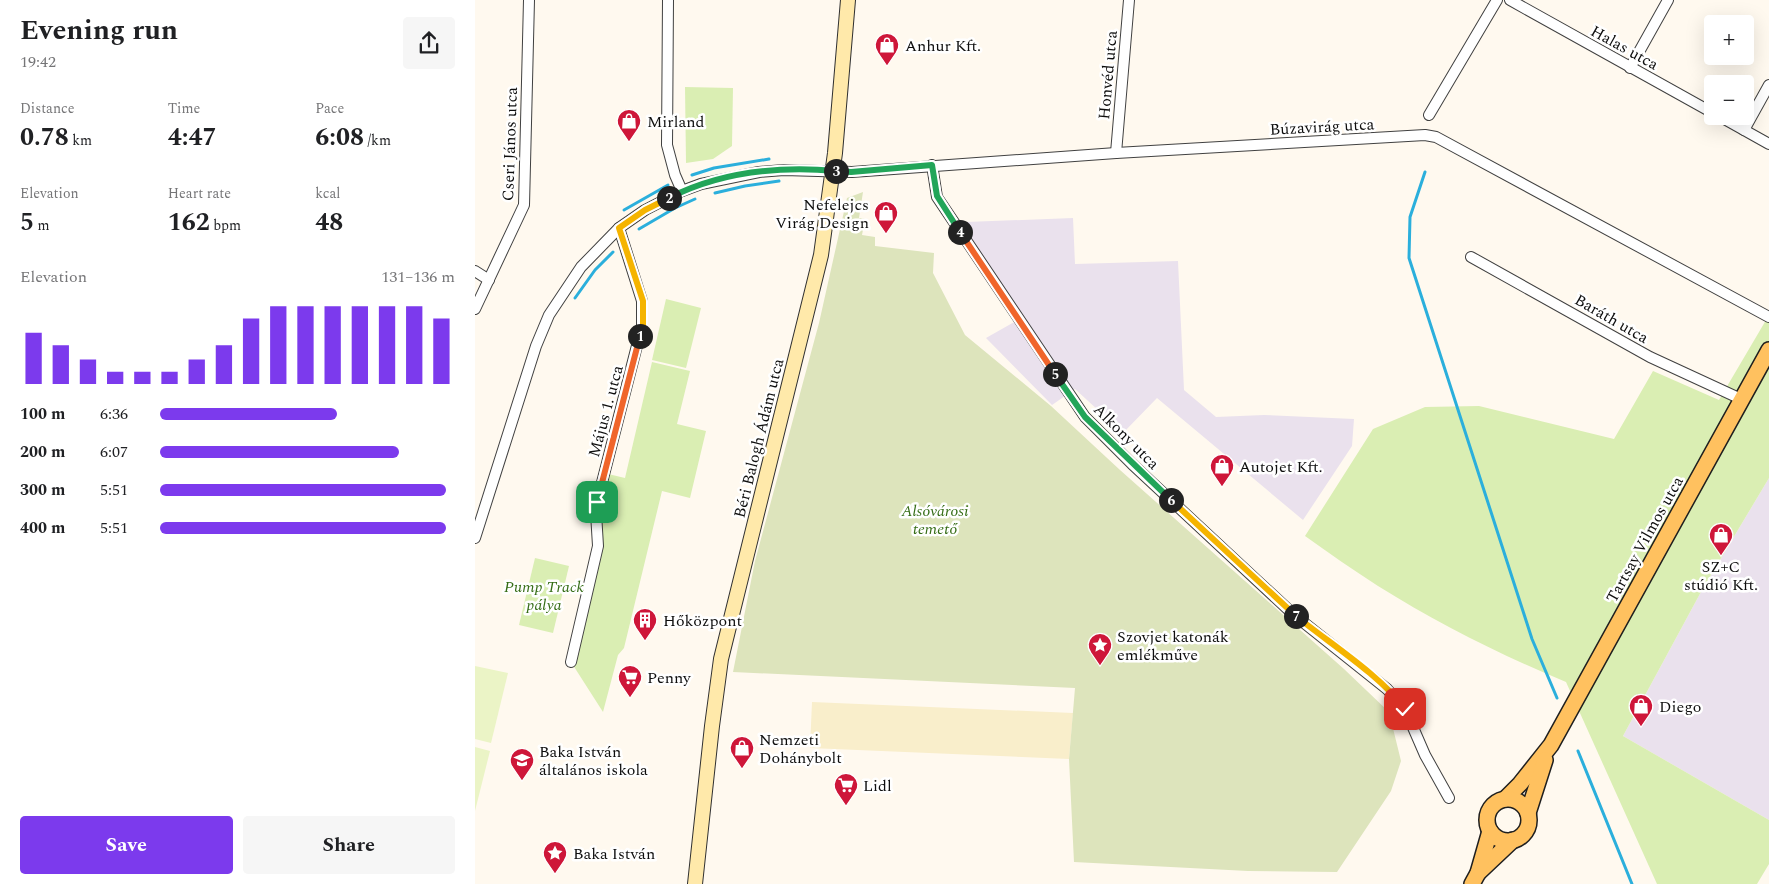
<!DOCTYPE html>
<meta charset="utf-8">
<style>
:root{--surface:#fff;--page:#f6f6f6;--text:#202124;--muted:#757577;--accent:#7c3aed}
body{margin:0;font-family:Spectral,serif;background:var(--page);color:var(--text);height:100vh;display:flex;flex-direction:column;font-size:19px;white-space:nowrap}
*{box-sizing:border-box;margin:0}
p{font-size:16px;color:var(--muted)}
.icon{flex:none;width:28px;height:28px;fill:none;stroke:currentColor;stroke-width:2;stroke-linecap:round;stroke-linejoin:round}
.map{position:relative;flex:1;overflow:hidden}
.side{display:flex;flex-direction:column;background:var(--surface);width:475px}
.side>*{flex:none}
.tools{position:absolute;left:1229px;top:15px;display:grid;gap:10px}
.tools a{display:grid;place-items:center;width:50px;height:50px;border-radius:5px;background:var(--surface);box-shadow:0 5px 20px #0002;font-size:25px}
.pin{position:absolute;display:grid;place-items:center;width:42px;height:42px;color:#fff;margin:-21px;border-radius:10px;box-shadow:0 2px 8px #0006}
.km{position:absolute;width:25px;height:25px;margin:-12px;border-radius:50%;background:#222;color:#fff;font-size:14px;line-height:25px;text-align:center}
.round{display:grid;place-items:center;flex:none;width:52px;height:52px;border-radius:5px;background:var(--page)}
.overview{display:flex;align-items:center;justify-content:space-between;height:85px;padding:0 20px}
h1{font-size:28px;font-weight:700;line-height:38px}
.figures{display:grid;grid-template-columns:repeat(3,1fr);gap:8px;height:85px;padding:5px 20px}
.figures div{display:grid;align-content:center}
.figures b{font-size:25px;font-weight:700}
.figures small{font-size:14px;font-weight:400}
.figures p{font-size:14px}
.chart{height:140px;padding:10px 20px}
.chart p{display:flex;justify-content:space-between}
.chart svg{width:100%;height:90px;margin-top:5px;stroke:var(--accent);stroke-width:6}
.primary-button{display:flex;gap:10px;margin-top:auto;padding:10px 20px}
.primary-button a{flex:1;height:58px;border-radius:5px;background:var(--accent);color:#fff;font-size:20px;font-weight:700;line-height:58px;text-align:center}
.primary-button a+a{background:var(--page);color:var(--text)}
ul{padding:0 20px;list-style:none;font-size:16px}
li{display:grid;grid-template-columns:80px 60px 1fr;align-items:center;height:38px}
li i{height:12px;border-radius:6px;background:var(--accent)}
main{display:flex;flex:1;min-height:0}
.map>svg:first-child{display:block}
.industrial{fill:#eae1ed}
.farmland{fill:#f9eecb}
.green{fill:#daeeb3}
.cemetery{fill:#dde4bc}
.pitch{fill:#ebf4c6}
.lines{fill:none;stroke-linecap:round;stroke-linejoin:round}
.stream{stroke:#2bafdc;stroke-width:3}
.street-casing{stroke:#414141;stroke-width:12}
.secondary-casing{stroke:#303030;stroke-width:16}
.primary-casing{stroke:#1f1f1f;stroke-width:18}
.street{stroke:#fff;stroke-width:10}
.secondary{stroke:#ffe9aa;stroke-width:14}
.primary{stroke:#ffc15f;stroke-width:15}
.split-1-casing{stroke:#fff;stroke-width:10}
.split-2-casing{stroke:#fff;stroke-width:10}
.split-3-casing{stroke:#fff;stroke-width:10}
.split-4-casing{stroke:#fff;stroke-width:10}
.split-5-casing{stroke:#fff;stroke-width:10}
.split-6-casing{stroke:#fff;stroke-width:10}
.split-7-casing{stroke:#fff;stroke-width:10}
.split-8-casing{stroke:#fff;stroke-width:10}
.split-1{stroke:#f0652b;stroke-width:6}
.split-2{stroke:#f5b400;stroke-width:6}
.split-3{stroke:#22a559;stroke-width:6}
.split-4{stroke:#22a559;stroke-width:6}
.split-5{stroke:#f0652b;stroke-width:6}
.split-6{stroke:#22a559;stroke-width:6}
.split-7{stroke:#f5b400;stroke-width:6}
.split-8{stroke:#f5b400;stroke-width:6}
.labels{text-anchor:middle;stroke-width:5;stroke-linejoin:round;paint-order:stroke}
.poi-label{font-size:16px;fill:#0e0e0e;stroke:#fff;text-anchor:start}
.street-label{font-size:16px;fill:#0e0e0e;stroke:#fff}
.park-label{font-size:16px;font-style:italic;fill:#356d16;stroke:#fff}
</style>
<main>
<section class="side">
<div class="overview"><div><h1>Evening run</h1><p>19:42</p></div><a class="round"><svg class="icon" aria-label="share" viewBox="0 0 24 24"><path d="M12 15V3M7 8l5-5 5 5M5 13v7h14v-7"/></svg></a></div>
<div class="figures">
<div><p>Distance</p><b>0.78<small> km</small></b></div>
<div><p>Time</p><b>4:47</b></div>
<div><p>Pace</p><b>6:08<small> /km</small></b></div>
</div>
<div class="figures">
<div><p>Elevation</p><b>5<small> m</small></b></div>
<div><p>Heart rate</p><b>162<small> bpm</small></b></div>
<div><p>kcal</p><b>48</b></div>
</div>
<div class="chart"><p><span>Elevation</span>131–136 m</p>
<svg viewBox="0 0 160 44" preserveAspectRatio="none"><path d="M5 44V19M15 44V25M25 44V32M35 44V38M45 44V38M55 44V38M65 44V32M75 44V25M85 44V12M95 44V6M105 44V6M115 44V6M125 44V6M135 44V6M145 44V6M155 44V12"/></svg>
</div>
<ul>
<li><b>100 m</b>6:36<i style="width:60%"></i></li>
<li><b>200 m</b>6:07<i style="width:81%"></i></li>
<li><b>300 m</b>5:51<i style="width:97%"></i></li>
<li><b>400 m</b>5:51<i style="width:97%"></i></li>
</ul>
<div class="primary-button"><a>Save</a><a>Share</a></div>
</section>
<div class="map">
<svg width="1294" height="884" viewBox="0 0 1294 884">
<rect width="100%" height="100%" fill="#fff9ef"/>
<g class="industrial">
<path d="M598,218L600,264L703,261L709,390L741,417L789,415L879,419L877,446L828,520L682,398L648,433L600,389L577,405L511,338L541,321L480,230L491,222Z"/>
<path d="M1294,478V820L1148,736L1227,590Z"/>
</g>
<path class="farmland" d="M337,702L598,713L594,759L335,748Z"/>
<g class="green">
<path d="M210,87L258,88L257,146L238,159L211,163Z"/>
<path d="M191,299L226,308L211,368L177,360Z"/>
<path d="M1294,315V478L1227,590L1148,736L1294,820V864L1282,884H1182L1091,682C1026,655 962,623 903,586C878,570 854,553 830,536L898,429L950,407L1004,406L1139,439L1178,371L1244,400Z"/>
<path d="M177,362L215,371L202,424L231,431L215,498L187,491L149,648L143,655L128,712L96,662L123,546L129,473L150,478Z"/>
<path d="M60,558L94,566L78,633L44,625Z"/>
</g>
<path class="cemetery" d="M388,192L384,218L390,219L387,235L400,237V246L459,253L458,273L490,335L576,406L645,470L869,669L914,712L926,761L916,791L862,872L773,871L599,862L594,759L600,688L258,672L280,561L344,323L372,198Z"/>
<g class="pitch">
<path d="M0,666L33,673L16,743L0,739Z"/>
<path d="M0,747L15,751L0,811Z"/>
</g>
<g class="lines">
<g class="stream">
<path d="M950,172L935,217L934,258L1057,639L1082,698"/>
<path d="M217,175L239,168L294,159"/>
<path d="M240,193L270,186L304,181"/>
<path d="M149,210L193,185"/>
<path d="M164,229L200,208L220,199"/>
<path d="M100,298L120,270L138,252"/>
<path d="M1103,751L1157,884"/>
</g>
<g class="street-casing">
<g id="street">
<path d="M193,0L192,145L200,175L207,191"/>
<path d="M1035,0L1238,113"/>
<path d="M1155,68L1193,0"/>
<path d="M954,115L1022,0"/>
<path d="M1244,116L1294,144"/>
<path d="M1269,130L1294,85"/>
<path d="M641,153L654,0"/>
<path d="M457,165L462,197L610,417L657,464L818,614L912,689L930,709L950,755L974,798"/>
<path d="M996,257L1175,357L1266,399"/>
<path d="M0,271L14,280"/>
<path d="M0,309L49,205L54,0"/>
<path d="M0,538L61,346L74,315L106,267L144,228L170,210L207,191L226,184L284,172L309,170L377,172L641,153L950,135L961,137L1294,317"/>
<path d="M96,662L123,546L121,513L122,502L167,326V301L144,228"/>
</g>
</g>
<g class="secondary-casing">
<path id="secondary" d="M220,884L237,726L246,659L346,255L360,153L373,0"/>
</g>
<g class="primary-casing">
<g id="primary">
<path d="M1030,799L1045,784L1076,745L1294,350"/>
<circle cx="1033" cy="820" r="21"/>
<path d="M1053,813L1070,760"/>
<path d="M1003,873L1038,840"/>
<path d="M997,884L1003,873L1015,831"/>
</g>
</g>
<use href="#street" class="street"/>
<use href="#secondary" class="secondary"/>
<use href="#primary" class="primary"/>
</g>
<g class="lines">
<g class="split-1-casing">
<path id="split-1" d="M122,502L165,336"/>
</g>
<g class="split-2-casing">
<path id="split-2" d="M165,336L168,326V301L144,228L170,210L194,198"/>
</g>
<g class="split-3-casing">
<path id="split-3" d="M194,198C245,172 304,166 361,171"/>
</g>
<g class="split-4-casing">
<path id="split-4" d="M361,171L376,172L457,165L462,196L485,232"/>
</g>
<g class="split-5-casing">
<path id="split-5" d="M485,232L580,374"/>
</g>
<g class="split-6-casing">
<path id="split-6" d="M580,374L610,417L696,500"/>
</g>
<g class="split-7-casing">
<path id="split-7" d="M696,500L821,616"/>
</g>
<g class="split-8-casing">
<path id="split-8" d="M821,616C854,643 905,675 930,709"/>
</g>
<use href="#split-1" class="split-1"/>
<use href="#split-2" class="split-2"/>
<use href="#split-3" class="split-3"/>
<use href="#split-4" class="split-4"/>
<use href="#split-5" class="split-5"/>
<use href="#split-6" class="split-6"/>
<use href="#split-7" class="split-7"/>
<use href="#split-8" class="split-8"/>
</g>
<defs>
<g id="shop-pin" transform="scale(1.25)"><path d="M0 17L-7.5 6A9.5 9.5 0 1 1 7.5 6Z" fill="#ce1639" stroke="#fff"/><path d="M-5-2.5h2.3a2.7 3.5 0 0 1 5.4 0H5L5.5 6h-11ZM-1.5-2.5h3a1.5 2.3 0 0 0-3 0Z" fill="#fff"/></g>
<g id="building-pin" transform="scale(1.25)"><path d="M0 17L-7.5 6A9.5 9.5 0 1 1 7.5 6Z" fill="#ce1639" stroke="#fff"/><path d="M-4-6H4V6H1V3H-1V6H-4ZM-2.5-4.3h1.7v1.8h-1.7ZM.8-4.3h1.7v1.8H.8ZM-2.5-1h1.7V.8h-1.7ZM.8-1h1.7V.8H.8Z" fill="#fff"/></g>
<g id="sight-pin" transform="scale(1.25)"><path d="M0 17L-7.5 6A9.5 9.5 0 1 1 7.5 6Z" fill="#ce1639" stroke="#fff"/><path d="M0-6L1.8-2.2L6-1.7L2.9 1.2L3.7 5.4L0 3.3L-3.7 5.4L-2.9 1.2L-6-1.7L-1.8-2.2Z" fill="#fff"/></g>
<g id="supermarket-pin" transform="scale(1.25)"><path d="M0 17L-7.5 6A9.5 9.5 0 1 1 7.5 6Z" fill="#ce1639" stroke="#fff"/><path d="M-6-5.5h2.5l.6 2H6L4.5 2H-2.5L-4.4-4H-6ZM-1.5 3.2a1.3 1.3 0 1 0 .1 0ZM3 3.2a1.3 1.3 0 1 0 .1 0Z" fill="#fff"/></g>
<g id="school-pin" transform="scale(1.25)"><path d="M0 17L-7.5 6A9.5 9.5 0 1 1 7.5 6Z" fill="#ce1639" stroke="#fff"/><path d="M0-5L7-2L0 1L-7-2ZM-4 1L0 2.5L4 1V4Q0 6-4 4Z" fill="#fff"/></g>
</defs>
<g fill-rule="evenodd">
<use href="#shop-pin" x="412" y="45"/>
<use href="#shop-pin" x="154" y="121"/>
<use href="#shop-pin" x="411" y="213"/>
<use href="#shop-pin" x="747" y="466"/>
<use href="#shop-pin" x="1246" y="535"/>
<use href="#building-pin" x="170" y="620"/>
<use href="#sight-pin" x="625" y="645"/>
<use href="#supermarket-pin" x="155" y="677"/>
<use href="#shop-pin" x="1166" y="706"/>
<use href="#shop-pin" x="267" y="748"/>
<use href="#school-pin" x="47" y="760"/>
<use href="#supermarket-pin" x="371" y="785"/>
<use href="#sight-pin" x="80" y="853"/>
</g>
<g class="labels">
<g class="poi-label">
<text x="430" y="51">Anhur Kft.</text>
<text x="172" y="127">Mirland</text>
<text x="394" y="210" text-anchor="end">Nefelejcs<tspan x="394" dy="18">Virág Design</tspan></text>
<text x="764" y="472">Autojet Kft.</text>
<text x="1246" y="572" text-anchor="middle">SZ+C<tspan x="1246" dy="18">stúdió Kft.</tspan></text>
<text x="188" y="626">Hőközpont</text>
<text x="642" y="642">Szovjet katonák<tspan x="642" dy="18">emlékműve</tspan></text>
<text x="172" y="683">Penny</text>
<text x="1184" y="712">Diego</text>
<text x="284" y="745">Nemzeti<tspan x="284" dy="18">Dohánybolt</tspan></text>
<text x="64" y="757">Baka István<tspan x="64" dy="18">általános iskola</tspan></text>
<text x="388" y="791">Lidl</text>
<text x="98" y="859">Baka István</text>
</g>
<g class="street-label">
<text transform="translate(1150 47) rotate(29)" y="6">Halas utca</text>
<text transform="translate(632 75) rotate(-85)" y="6">Honvéd utca</text>
<text transform="translate(847 126) rotate(-3)" y="6">Búzavirág utca</text>
<text transform="translate(34 144) rotate(-88)" y="6">Cseri János utca</text>
<text transform="translate(1137 318) rotate(30)" y="6">Baráth utca</text>
<text transform="translate(130 411) rotate(-75)" y="6">Május 1. utca</text>
<text transform="translate(652 436) rotate(45)" y="6">Alkony utca</text>
<text transform="translate(283 438) rotate(-76)" y="6">Béri Balogh Ádám utca</text>
<text transform="translate(1169 539) rotate(-61)" y="6">Tartsay Vilmos utca</text>
</g>
<g class="park-label">
<text x="460" y="516">Alsóvárosi<tspan x="460" dy="18">temető</tspan></text>
<text x="69" y="592">Pump Track<tspan x="69" dy="18">pálya</tspan></text>
</g>
</g>
</svg>
<div class="tools">
<a>+</a>
<a>−</a>
</div>
<div class="pin" style="left:122px;top:502px;background:#1e9e55"><svg class="icon" aria-label="arrive" viewBox="0 0 24 24"><path d="M6 21V4h12l-3 4 3 4H6"/></svg></div>
<div class="pin" style="left:930px;top:709px;background:#d93025"><svg class="icon" aria-label="check" viewBox="0 0 24 24"><path d="M5 12l5 5 9-10"/></svg></div>
<b class="km" style="left:165px;top:336px">1</b>
<b class="km" style="left:194px;top:198px">2</b>
<b class="km" style="left:361px;top:171px">3</b>
<b class="km" style="left:485px;top:232px">4</b>
<b class="km" style="left:580px;top:374px">5</b>
<b class="km" style="left:696px;top:500px">6</b>
<b class="km" style="left:821px;top:616px">7</b>
</div>
</main>
